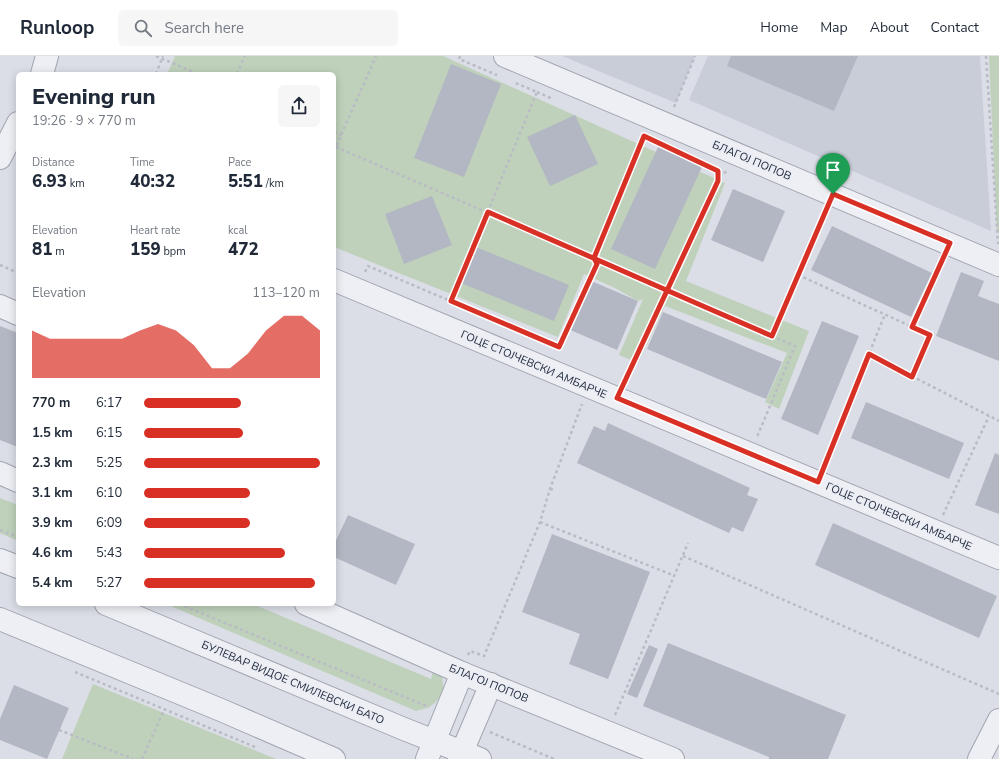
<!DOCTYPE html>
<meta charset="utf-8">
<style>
:root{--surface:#fff;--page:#f6f6f7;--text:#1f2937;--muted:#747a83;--line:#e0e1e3;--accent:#d93025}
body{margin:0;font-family:"Nunito Sans",sans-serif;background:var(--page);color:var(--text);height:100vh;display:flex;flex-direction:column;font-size:15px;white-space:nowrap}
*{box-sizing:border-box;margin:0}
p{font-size:13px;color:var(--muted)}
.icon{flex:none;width:22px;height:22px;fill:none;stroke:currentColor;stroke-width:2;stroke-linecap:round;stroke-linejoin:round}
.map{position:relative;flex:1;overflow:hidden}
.sheet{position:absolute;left:16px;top:16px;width:320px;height:534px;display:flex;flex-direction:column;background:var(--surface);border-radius:6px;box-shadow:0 2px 10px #0003}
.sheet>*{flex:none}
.pin{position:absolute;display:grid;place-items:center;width:34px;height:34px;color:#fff;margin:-41px -17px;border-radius:50% 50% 50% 0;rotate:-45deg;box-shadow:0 0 4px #0007}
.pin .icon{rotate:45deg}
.round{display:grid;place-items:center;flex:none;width:42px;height:42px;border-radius:6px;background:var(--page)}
.headline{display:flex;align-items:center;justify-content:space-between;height:68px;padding:0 16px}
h1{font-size:22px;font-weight:800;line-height:30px}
.figures{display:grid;grid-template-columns:repeat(3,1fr);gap:6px;height:68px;padding:4px 16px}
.figures div{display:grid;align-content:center}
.figures b{font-size:17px;font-weight:800}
.figures small{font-size:11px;font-weight:400}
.figures p{font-size:11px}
.chart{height:112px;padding:8px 16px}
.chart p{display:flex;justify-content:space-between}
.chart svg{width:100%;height:72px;margin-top:4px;fill:var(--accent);opacity:.7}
ul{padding:0 16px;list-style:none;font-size:13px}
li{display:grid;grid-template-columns:64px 48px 1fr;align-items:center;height:30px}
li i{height:10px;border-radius:5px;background:var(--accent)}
header{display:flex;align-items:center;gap:24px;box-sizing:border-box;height:56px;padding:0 20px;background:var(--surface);border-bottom:1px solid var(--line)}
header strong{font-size:19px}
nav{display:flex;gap:22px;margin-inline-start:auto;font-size:14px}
.search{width:280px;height:36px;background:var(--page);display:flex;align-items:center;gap:10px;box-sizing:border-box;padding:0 14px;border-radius:6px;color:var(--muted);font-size:15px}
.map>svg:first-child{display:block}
.built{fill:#c9cdd8}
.green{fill:#bfd1bb}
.building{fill:#b2b7c3}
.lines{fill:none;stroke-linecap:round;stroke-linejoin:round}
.minor-casing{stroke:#a0a5b0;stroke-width:24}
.path{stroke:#b9bcc4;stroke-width:2.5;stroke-dasharray:3 3;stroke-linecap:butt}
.minor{stroke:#eeeff4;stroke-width:22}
.route-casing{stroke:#fff;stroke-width:8}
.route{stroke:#d93025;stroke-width:5}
.labels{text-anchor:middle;stroke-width:3;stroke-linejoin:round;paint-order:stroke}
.street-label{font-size:11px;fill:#242b3d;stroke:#eaedf4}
</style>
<header>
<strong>Runloop</strong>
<div class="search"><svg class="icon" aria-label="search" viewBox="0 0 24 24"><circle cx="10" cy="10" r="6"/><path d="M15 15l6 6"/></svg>Search here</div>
<nav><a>Home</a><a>Map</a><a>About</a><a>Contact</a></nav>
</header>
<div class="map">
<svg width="999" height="703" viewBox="0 0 999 703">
<rect width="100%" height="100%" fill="#dbdee6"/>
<g class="built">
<path d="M562,0H695L676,47Z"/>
<path d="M708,0H980L991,175L689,44Z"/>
</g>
<g class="green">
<path d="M175,0H443L725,127L686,225L809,275L779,353L765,346L787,297L665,250L638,307L619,299L643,243L638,245L615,232L584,218L558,281L334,191V18H167Z"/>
<path d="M989,0H999V177L997,176Z"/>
<path d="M0,442L18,449V485L0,477Z"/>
<path d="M166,548H253L431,623L434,610L442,621L444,633C436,648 433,651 416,655Z"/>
<path d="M93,628L276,703H62Z"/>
</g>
<g class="building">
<path d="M731,0H858L834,55L727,10Z"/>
<path d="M451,8L501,28L464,121L414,102Z"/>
<path d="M575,59L598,108L550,130L527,81Z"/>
<path d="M658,91L702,111L655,213L611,193Z"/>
<path d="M733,133L785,155L763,206L711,184Z"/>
<path d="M432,140L452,189L404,208L385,158Z"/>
<path d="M832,170L932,217L911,261L811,214Z"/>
<path d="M476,191L569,229L554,265L461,227Z"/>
<path d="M961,216L984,225L978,240L999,248V305L936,280Z"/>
<path d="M589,224L638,245L617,294L568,273Z"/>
<path d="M663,256L782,306L766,343L647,293Z"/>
<path d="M822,265L859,280L818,379L781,363Z"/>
<path d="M0,270L18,277V391L0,384Z"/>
<path d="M866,346L964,387L949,423L851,382Z"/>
<path d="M608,367L750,432L747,439L758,443L743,476L732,471L729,477L577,407L594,370L605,375Z"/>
<path d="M995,397L999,399V458L975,449Z"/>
<path d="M348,459L415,488L396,529L334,501V489Z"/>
<path d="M833,467L997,540L979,582L815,509Z"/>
<path d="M552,478L650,516L608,623L569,608L580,578L522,556Z"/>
<path d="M668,587L846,659L828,703H769V701L643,650Z"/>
<path d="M649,589L658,593L637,642L627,638Z"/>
<path d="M14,629L69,652L47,703L0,684V663Z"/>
</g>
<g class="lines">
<g class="minor-casing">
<g id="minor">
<path d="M505,0L999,209"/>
<path d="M42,18L47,0"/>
<path d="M0,102L18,67"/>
<path d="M334,224L999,502"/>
<path d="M0,250L18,258"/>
<path d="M0,417L18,425"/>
<path d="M0,504L18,511"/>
<path d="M106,548L404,673L480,703"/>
<path d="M306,548L462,617L673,703"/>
<path d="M0,563L221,654L334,703"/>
<path d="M427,703L462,617"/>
<path d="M459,703L491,628"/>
<path d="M979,703L999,664"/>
</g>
</g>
<g class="path">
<path d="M156,0L198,18"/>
<path d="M460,0L459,3L497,19"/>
<path d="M986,0L998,188"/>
<path d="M156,18L163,0"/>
<path d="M237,18L245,0"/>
<path d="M537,36L553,43"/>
<path d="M674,51L695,0"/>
<path d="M334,76L341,79"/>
<path d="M336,91L666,234L717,125L718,115L665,90"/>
<path d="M334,95L376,0"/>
<path d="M718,115L723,117L729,115"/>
<path d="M0,209L18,217"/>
<path d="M365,216L368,210L559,291L597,208L594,202L644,81H646"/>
<path d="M798,219L930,279L913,321"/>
<path d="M451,245L537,36L513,26"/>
<path d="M912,271L941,206"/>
<path d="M772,280L826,155"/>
<path d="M869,298L999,365"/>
<path d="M625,326L666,234L795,290L757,381"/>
<path d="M825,408L885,258"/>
<path d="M550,433L555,434"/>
<path d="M943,459L989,360"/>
<path d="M540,466L675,520"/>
<path d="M0,474L18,481"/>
<path d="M683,500L999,638"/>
<path d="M179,548L429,651"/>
<path d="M468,599L470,595L484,600L540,466L550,433L582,348"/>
<path d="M75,616L255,691"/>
<path d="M615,659L688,487"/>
<path d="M59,674L133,703"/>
<path d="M490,676L554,703"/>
<path d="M142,703L164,654"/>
</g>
<use href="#minor" class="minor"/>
</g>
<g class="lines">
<g class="route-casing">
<path id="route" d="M833,138L772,280C677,239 582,197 488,156L451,245L559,291L597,208L594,202L644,80L718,115V125L617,342L818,426L869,298L912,321L930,279L912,271L950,187L833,138"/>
</g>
<use href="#route" class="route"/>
</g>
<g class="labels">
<g class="street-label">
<text transform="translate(752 104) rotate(23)" y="4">БЛАГОЈ ПОПОВ</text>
<text transform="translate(534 308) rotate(23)" y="4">ГОЦЕ СТОЈЧЕВСКИ АМБАРЧЕ</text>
<text transform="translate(899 460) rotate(23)" y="4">ГОЦЕ СТОЈЧЕВСКИ АМБАРЧЕ</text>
<text transform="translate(293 626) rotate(23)" y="4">БУЛЕВАР ВИДОЕ СМИЛЕВСКИ БАТО</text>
<text transform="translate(489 627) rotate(22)" y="4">БЛАГОЈ ПОПОВ</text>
</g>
</g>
</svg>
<div class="pin" style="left:833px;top:138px;background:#1e9e55"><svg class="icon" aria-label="arrive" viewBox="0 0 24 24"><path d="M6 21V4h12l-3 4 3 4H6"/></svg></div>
<section class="sheet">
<div class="headline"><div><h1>Evening run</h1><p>19:26 · 9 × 770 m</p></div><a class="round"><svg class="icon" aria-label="share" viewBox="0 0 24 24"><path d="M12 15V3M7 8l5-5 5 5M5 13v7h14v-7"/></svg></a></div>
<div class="figures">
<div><p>Distance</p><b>6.93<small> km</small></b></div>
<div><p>Time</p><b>40:32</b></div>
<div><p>Pace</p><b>5:51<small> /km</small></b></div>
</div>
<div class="figures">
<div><p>Elevation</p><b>81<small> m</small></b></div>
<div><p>Heart rate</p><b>159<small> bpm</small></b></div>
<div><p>kcal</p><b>472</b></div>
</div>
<div class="chart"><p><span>Elevation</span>113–120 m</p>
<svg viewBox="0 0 160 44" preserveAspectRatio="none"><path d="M0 44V15L10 20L20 20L30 20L40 20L50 20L60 15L70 11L80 15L90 24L100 38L110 38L120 29L130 15L140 6L150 6L160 15V44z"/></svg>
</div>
<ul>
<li><b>770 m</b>6:17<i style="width:55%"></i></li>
<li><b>1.5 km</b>6:15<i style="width:56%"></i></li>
<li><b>2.3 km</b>5:25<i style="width:100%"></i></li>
<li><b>3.1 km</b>6:10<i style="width:60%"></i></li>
<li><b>3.9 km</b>6:09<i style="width:60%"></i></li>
<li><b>4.6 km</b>5:43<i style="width:80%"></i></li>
<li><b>5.4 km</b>5:27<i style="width:97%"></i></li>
</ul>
</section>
</div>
